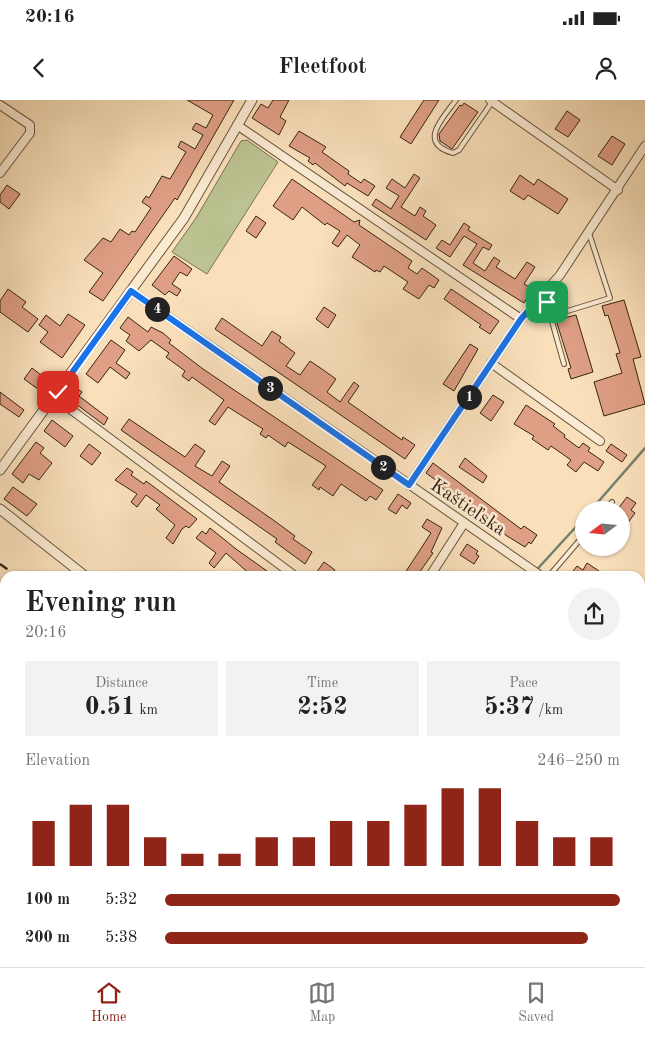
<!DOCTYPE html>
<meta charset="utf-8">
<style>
:root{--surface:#fff;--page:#f2f2f2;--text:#222;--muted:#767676;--line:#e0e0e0;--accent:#8f2418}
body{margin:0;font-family:"Old Standard TT",serif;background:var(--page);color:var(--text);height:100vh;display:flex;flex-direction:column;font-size:19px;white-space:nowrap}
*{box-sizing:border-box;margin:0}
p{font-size:16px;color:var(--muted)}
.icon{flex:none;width:28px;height:28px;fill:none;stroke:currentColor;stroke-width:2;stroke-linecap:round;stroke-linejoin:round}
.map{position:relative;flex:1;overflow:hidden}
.side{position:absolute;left:0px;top:471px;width:645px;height:396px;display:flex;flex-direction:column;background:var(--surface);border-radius:15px 15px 0 0;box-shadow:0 1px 4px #0004}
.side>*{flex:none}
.needle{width:32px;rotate:254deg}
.controls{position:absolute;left:575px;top:401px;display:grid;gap:10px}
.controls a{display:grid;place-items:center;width:55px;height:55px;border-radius:50%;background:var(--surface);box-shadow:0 1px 4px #0004;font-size:25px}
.pin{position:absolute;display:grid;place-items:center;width:42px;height:42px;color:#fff;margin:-21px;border-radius:10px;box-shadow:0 2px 8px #0006}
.km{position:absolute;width:25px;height:25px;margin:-12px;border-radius:50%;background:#222;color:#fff;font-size:14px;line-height:25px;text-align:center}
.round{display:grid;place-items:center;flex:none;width:52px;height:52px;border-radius:26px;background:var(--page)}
.overview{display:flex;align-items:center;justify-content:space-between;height:85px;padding:0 25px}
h1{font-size:28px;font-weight:700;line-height:38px}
.stats{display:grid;grid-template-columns:repeat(3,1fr);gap:8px;height:85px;padding:5px 25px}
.stats div{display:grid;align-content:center;border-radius:0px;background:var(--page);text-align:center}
.stats b{font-size:25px;font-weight:700}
.stats small{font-size:14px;font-weight:400}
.stats p{font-size:14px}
.chart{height:140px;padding:10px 25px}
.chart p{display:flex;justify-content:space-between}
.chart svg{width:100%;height:90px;margin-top:5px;stroke:var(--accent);stroke-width:6}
ul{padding:0 25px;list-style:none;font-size:16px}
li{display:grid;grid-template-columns:80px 60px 1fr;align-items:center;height:38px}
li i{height:12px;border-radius:6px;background:var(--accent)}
.status{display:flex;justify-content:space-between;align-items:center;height:35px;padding:0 25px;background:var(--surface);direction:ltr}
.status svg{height:14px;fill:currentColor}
header{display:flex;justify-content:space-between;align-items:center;height:65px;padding:0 25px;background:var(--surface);font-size:22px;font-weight:700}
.tab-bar{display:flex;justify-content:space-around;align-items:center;height:70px;border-top:1px solid var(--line);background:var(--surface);font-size:14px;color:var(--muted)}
.tab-bar a{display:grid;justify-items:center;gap:2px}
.tab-bar .active{color:var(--accent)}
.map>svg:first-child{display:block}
.green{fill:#bcc291;stroke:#7a7452}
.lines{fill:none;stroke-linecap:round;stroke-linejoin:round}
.stream{stroke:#75806f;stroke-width:2.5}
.building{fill:#df9f85;stroke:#372512}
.service-casing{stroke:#68543c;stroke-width:6}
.minor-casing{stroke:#68543c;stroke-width:10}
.tertiary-casing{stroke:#68543c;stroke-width:11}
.service{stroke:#fbebd3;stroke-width:4}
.minor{stroke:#fbebd3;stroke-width:8}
.tertiary{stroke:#fbebd3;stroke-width:9}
.rail{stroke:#372512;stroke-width:2.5;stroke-dasharray:9 9;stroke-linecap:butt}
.route-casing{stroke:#fff;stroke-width:10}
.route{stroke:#1a73e8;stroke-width:6}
.labels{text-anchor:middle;stroke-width:5;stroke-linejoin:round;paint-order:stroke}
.street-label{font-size:19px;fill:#372512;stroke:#fbebd3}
</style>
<div class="status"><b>20:16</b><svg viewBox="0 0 49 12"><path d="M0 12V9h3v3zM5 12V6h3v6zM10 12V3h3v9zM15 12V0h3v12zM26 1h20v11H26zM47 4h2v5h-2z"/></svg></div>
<header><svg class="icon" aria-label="back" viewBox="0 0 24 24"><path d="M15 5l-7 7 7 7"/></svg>Fleetfoot<svg class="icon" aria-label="person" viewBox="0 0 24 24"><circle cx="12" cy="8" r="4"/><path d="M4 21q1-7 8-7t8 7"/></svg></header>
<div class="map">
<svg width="645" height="867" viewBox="0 0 645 867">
<rect width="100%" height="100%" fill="#f9e0bb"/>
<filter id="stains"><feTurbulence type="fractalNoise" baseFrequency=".004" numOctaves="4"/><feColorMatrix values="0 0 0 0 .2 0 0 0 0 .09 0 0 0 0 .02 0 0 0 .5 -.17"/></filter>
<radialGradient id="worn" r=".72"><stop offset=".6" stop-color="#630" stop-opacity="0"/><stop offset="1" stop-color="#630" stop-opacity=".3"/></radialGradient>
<path class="green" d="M247,40L278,62L207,174L172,152L196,118L241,41Z"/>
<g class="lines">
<g class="stream">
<path d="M591,410L645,348"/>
<path d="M531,476L584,418"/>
<path d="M180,867L184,862"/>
</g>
</g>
<g class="building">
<path d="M187,0H234L177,100L175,98L103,201L89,192L103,173L84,160L103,138L111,142L120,129L129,135L132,131L135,132L151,108L142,102L146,96L149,98L162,76L170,79L186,52L178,47L181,41L195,49L203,35L192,29L196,23L206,28L213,15Z"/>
<path d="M273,0H289L280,17L286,21L279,35L252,18L261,4L268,8Z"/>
<path d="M424,0H439L411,44L400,37Z"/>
<path d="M464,3L478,12L452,49L440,41L439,34L460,5L462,6Z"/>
<path d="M567,11L580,20L568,37L555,29Z"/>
<path d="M299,31L326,47L322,52L349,71L348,74L361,83L364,79L375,86L368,96L347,83L345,86L315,63L313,65L308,61L310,58L289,46Z"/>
<path d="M612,36L625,44L612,65L598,56Z"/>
<path d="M414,74L420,78L401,107L415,116L420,107L426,111L423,116L436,125L426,140L372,105L376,99L391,109L399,96L386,88L392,79L405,88Z"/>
<path d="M520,75L534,85L538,79L568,99L558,114L528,95L524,100L510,91Z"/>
<path d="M292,79L354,122L360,120L359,125L412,161L408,168L417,174L422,168L439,180L434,188L429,185L419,199L403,189L408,182L384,166L380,172L376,170L375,172L352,157L360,145L347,135L338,147L332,143L340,131L327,123L325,125L302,107L293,120L273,106Z"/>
<path d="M7,85L20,94L9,109L0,102V95Z"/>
<path d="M256,116L266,123L256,138L246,131Z"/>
<path d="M464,123L470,127L468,130L492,145L489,150L483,147L473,163L485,171L494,157L500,161L496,167L515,179L527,162L535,167L524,184L533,189L524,203L463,165L477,144L464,136L450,157L436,148L442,140L450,145Z"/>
<path d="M174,156L192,169L187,176L180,172L172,184L181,190L177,196L169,191L165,195L152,185Z"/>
<path d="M8,189L26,202L22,207L38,219L28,232L0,212V201Z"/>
<path d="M451,189L499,221L490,234L479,227L481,225L444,199Z"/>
<path d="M624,200L641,257L633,259L645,304L604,316L594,282L622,273L616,254L620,253L608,215L605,216L602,206Z"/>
<path d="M324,207L336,215L328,228L316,219Z"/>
<path d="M68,214L85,225L62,258L40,242L48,232L39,225L46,215L60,226Z"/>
<path d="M576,215L593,272L571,279L568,269L571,268L556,220Z"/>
<path d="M128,217L148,232L151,227L163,233L171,240L169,243L203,269L383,390L376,400L370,396L366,401L341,384L333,396L320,387L319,390L312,385L326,366L288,342L285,347L268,335L266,338L260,334L263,329L228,307L215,325L209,321L224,300L192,277L189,281L182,276L185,271L166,257L169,253L151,240L139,251L126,241L130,235L120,228Z"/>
<path d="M222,218L262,246L272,231L281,237L279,241L295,253L286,266L300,275L310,261L319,267L336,279L327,292L340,302L354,282L359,286L348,302L402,340L403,337L415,345L405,359L215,229Z"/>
<path d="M111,240L125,250L116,263L130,273L126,279L110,267L98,283L86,274Z"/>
<path d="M470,244L478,249L454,291L443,284Z"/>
<path d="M32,268L46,279L38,289L24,279Z"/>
<path d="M76,288L82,292L79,296L108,318L104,325L68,298Z"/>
<path d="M0,292L24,310L19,317L0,304Z"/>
<path d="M493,295L504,302L491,321L480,313Z"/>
<path d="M526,305L555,324L553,326L565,335L564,337L579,348L583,343L590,348L588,351L604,362L598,371L584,362L576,372L567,365L571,360L551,346L548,350L532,339L534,336L514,324Z"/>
<path d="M129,319L185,357L195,344L205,351L195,366L212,376L222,361L230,366L219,382L276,422L295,436L293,439L312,452L305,464L275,442L277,439L121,330Z"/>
<path d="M52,320L73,336L65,347L44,331Z"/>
<path d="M36,342L44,348L40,353L52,363L39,380L29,374L23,383L12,374Z"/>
<path d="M89,344L101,353L92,365L80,356Z"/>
<path d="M611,344L627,355L622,362L606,351Z"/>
<path d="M465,358L487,376L483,383L459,367Z"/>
<path d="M433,363L521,429L524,426L537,435L531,444L529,442L525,447L507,436L442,388L444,386L426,373Z"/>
<path d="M127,368L133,372L131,375L144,384L146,381L197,419L189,428L186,426L182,429L173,444L166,438L175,425L156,409L160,405L146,395L137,407L131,402L137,394L115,380Z"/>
<path d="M13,387L37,404L27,416L4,399Z"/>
<path d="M398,394L411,403L407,409L402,405L396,414L388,409Z"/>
<path d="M627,397L636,403L631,410L635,413L621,432V410H617Z"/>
<path d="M427,419L442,428L431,452L433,453L417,476H403L431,433L422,427Z"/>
<path d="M210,428L236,449L274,476H252L226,453L214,468L209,463L216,453L196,438L202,431L206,434Z"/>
<path d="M467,444L478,451L476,454L479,456L474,464L460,455Z"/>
<path d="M324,462L335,470L331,476H320L316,473Z"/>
<path d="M587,463L599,471L596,476H569L577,466L583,470Z"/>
</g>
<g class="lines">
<g class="service-casing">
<g id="service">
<path d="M456,0C443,18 417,43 453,53L459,50L492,2"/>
<path d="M544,193L564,264"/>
<path d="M551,216L610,198L589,133"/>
<path d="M605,410L612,402"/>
<path d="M549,476L584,435"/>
</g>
</g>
<g class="minor-casing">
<g id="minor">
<path d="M490,0L618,90"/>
<path d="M0,5L30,25V33L0,73"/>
<path d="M237,25L521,219"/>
<path d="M131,191L541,476"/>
<path d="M491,263L600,341"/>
<path d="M54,297L295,476"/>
<path d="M409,385L521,219L560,175L645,46"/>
<path d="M430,476L464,423"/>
<path d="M640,541L645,544"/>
<path d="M0,614L5,619"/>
</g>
</g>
<g class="tertiary-casing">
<g id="tertiary">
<path d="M0,370L184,118L252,0"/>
<path d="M0,409L85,476"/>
</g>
</g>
<use href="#service" class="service"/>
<use href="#minor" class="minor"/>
<use href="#tertiary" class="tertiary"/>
<g class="rail">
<path d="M0,464L17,476"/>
<path d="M541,862L547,867"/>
</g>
</g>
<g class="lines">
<g class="route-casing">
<path id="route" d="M58,292L131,191L409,385L521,219L544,193L547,202"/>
</g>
<use href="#route" class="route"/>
</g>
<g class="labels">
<g class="street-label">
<text transform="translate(469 406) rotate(34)" y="7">Kaštieľska</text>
</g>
</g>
<rect width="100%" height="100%" filter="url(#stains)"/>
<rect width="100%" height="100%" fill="url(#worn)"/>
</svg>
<div class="controls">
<a><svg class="needle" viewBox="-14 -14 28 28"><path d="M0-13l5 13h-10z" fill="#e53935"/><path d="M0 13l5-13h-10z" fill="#767676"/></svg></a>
</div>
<div class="pin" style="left:547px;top:202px;background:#1e9e55"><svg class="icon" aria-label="arrive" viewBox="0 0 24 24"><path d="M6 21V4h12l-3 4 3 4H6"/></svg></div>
<div class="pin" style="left:58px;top:292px;background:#d93025"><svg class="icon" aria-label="check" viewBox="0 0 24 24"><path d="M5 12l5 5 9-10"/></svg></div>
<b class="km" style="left:469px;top:297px">1</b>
<b class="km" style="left:383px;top:367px">2</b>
<b class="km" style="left:270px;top:288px">3</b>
<b class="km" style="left:157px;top:209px">4</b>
<section class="side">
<div class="overview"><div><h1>Evening run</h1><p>20:16</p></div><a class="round"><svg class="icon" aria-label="share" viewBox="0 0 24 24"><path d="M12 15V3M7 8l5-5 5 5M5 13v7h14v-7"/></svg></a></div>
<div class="stats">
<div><p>Distance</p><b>0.51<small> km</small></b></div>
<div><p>Time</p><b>2:52</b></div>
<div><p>Pace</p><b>5:37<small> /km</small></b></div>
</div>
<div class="chart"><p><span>Elevation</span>246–250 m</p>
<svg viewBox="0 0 160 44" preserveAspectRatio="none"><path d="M5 44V22M15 44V14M25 44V14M35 44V30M45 44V38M55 44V38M65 44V30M75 44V30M85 44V22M95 44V22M105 44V14M115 44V6M125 44V6M135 44V22M145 44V30M155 44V30"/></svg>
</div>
<ul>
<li><b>100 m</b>5:32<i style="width:100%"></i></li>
<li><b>200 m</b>5:38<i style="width:93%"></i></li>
</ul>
</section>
</div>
<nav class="tab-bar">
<a class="active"><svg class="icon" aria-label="home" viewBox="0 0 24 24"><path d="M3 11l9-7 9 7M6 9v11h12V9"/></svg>Home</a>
<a><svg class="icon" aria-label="map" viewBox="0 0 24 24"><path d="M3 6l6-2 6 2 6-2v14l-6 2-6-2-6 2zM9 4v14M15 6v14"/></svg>Map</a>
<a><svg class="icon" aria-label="saved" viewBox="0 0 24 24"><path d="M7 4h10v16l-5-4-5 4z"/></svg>Saved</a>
</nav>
